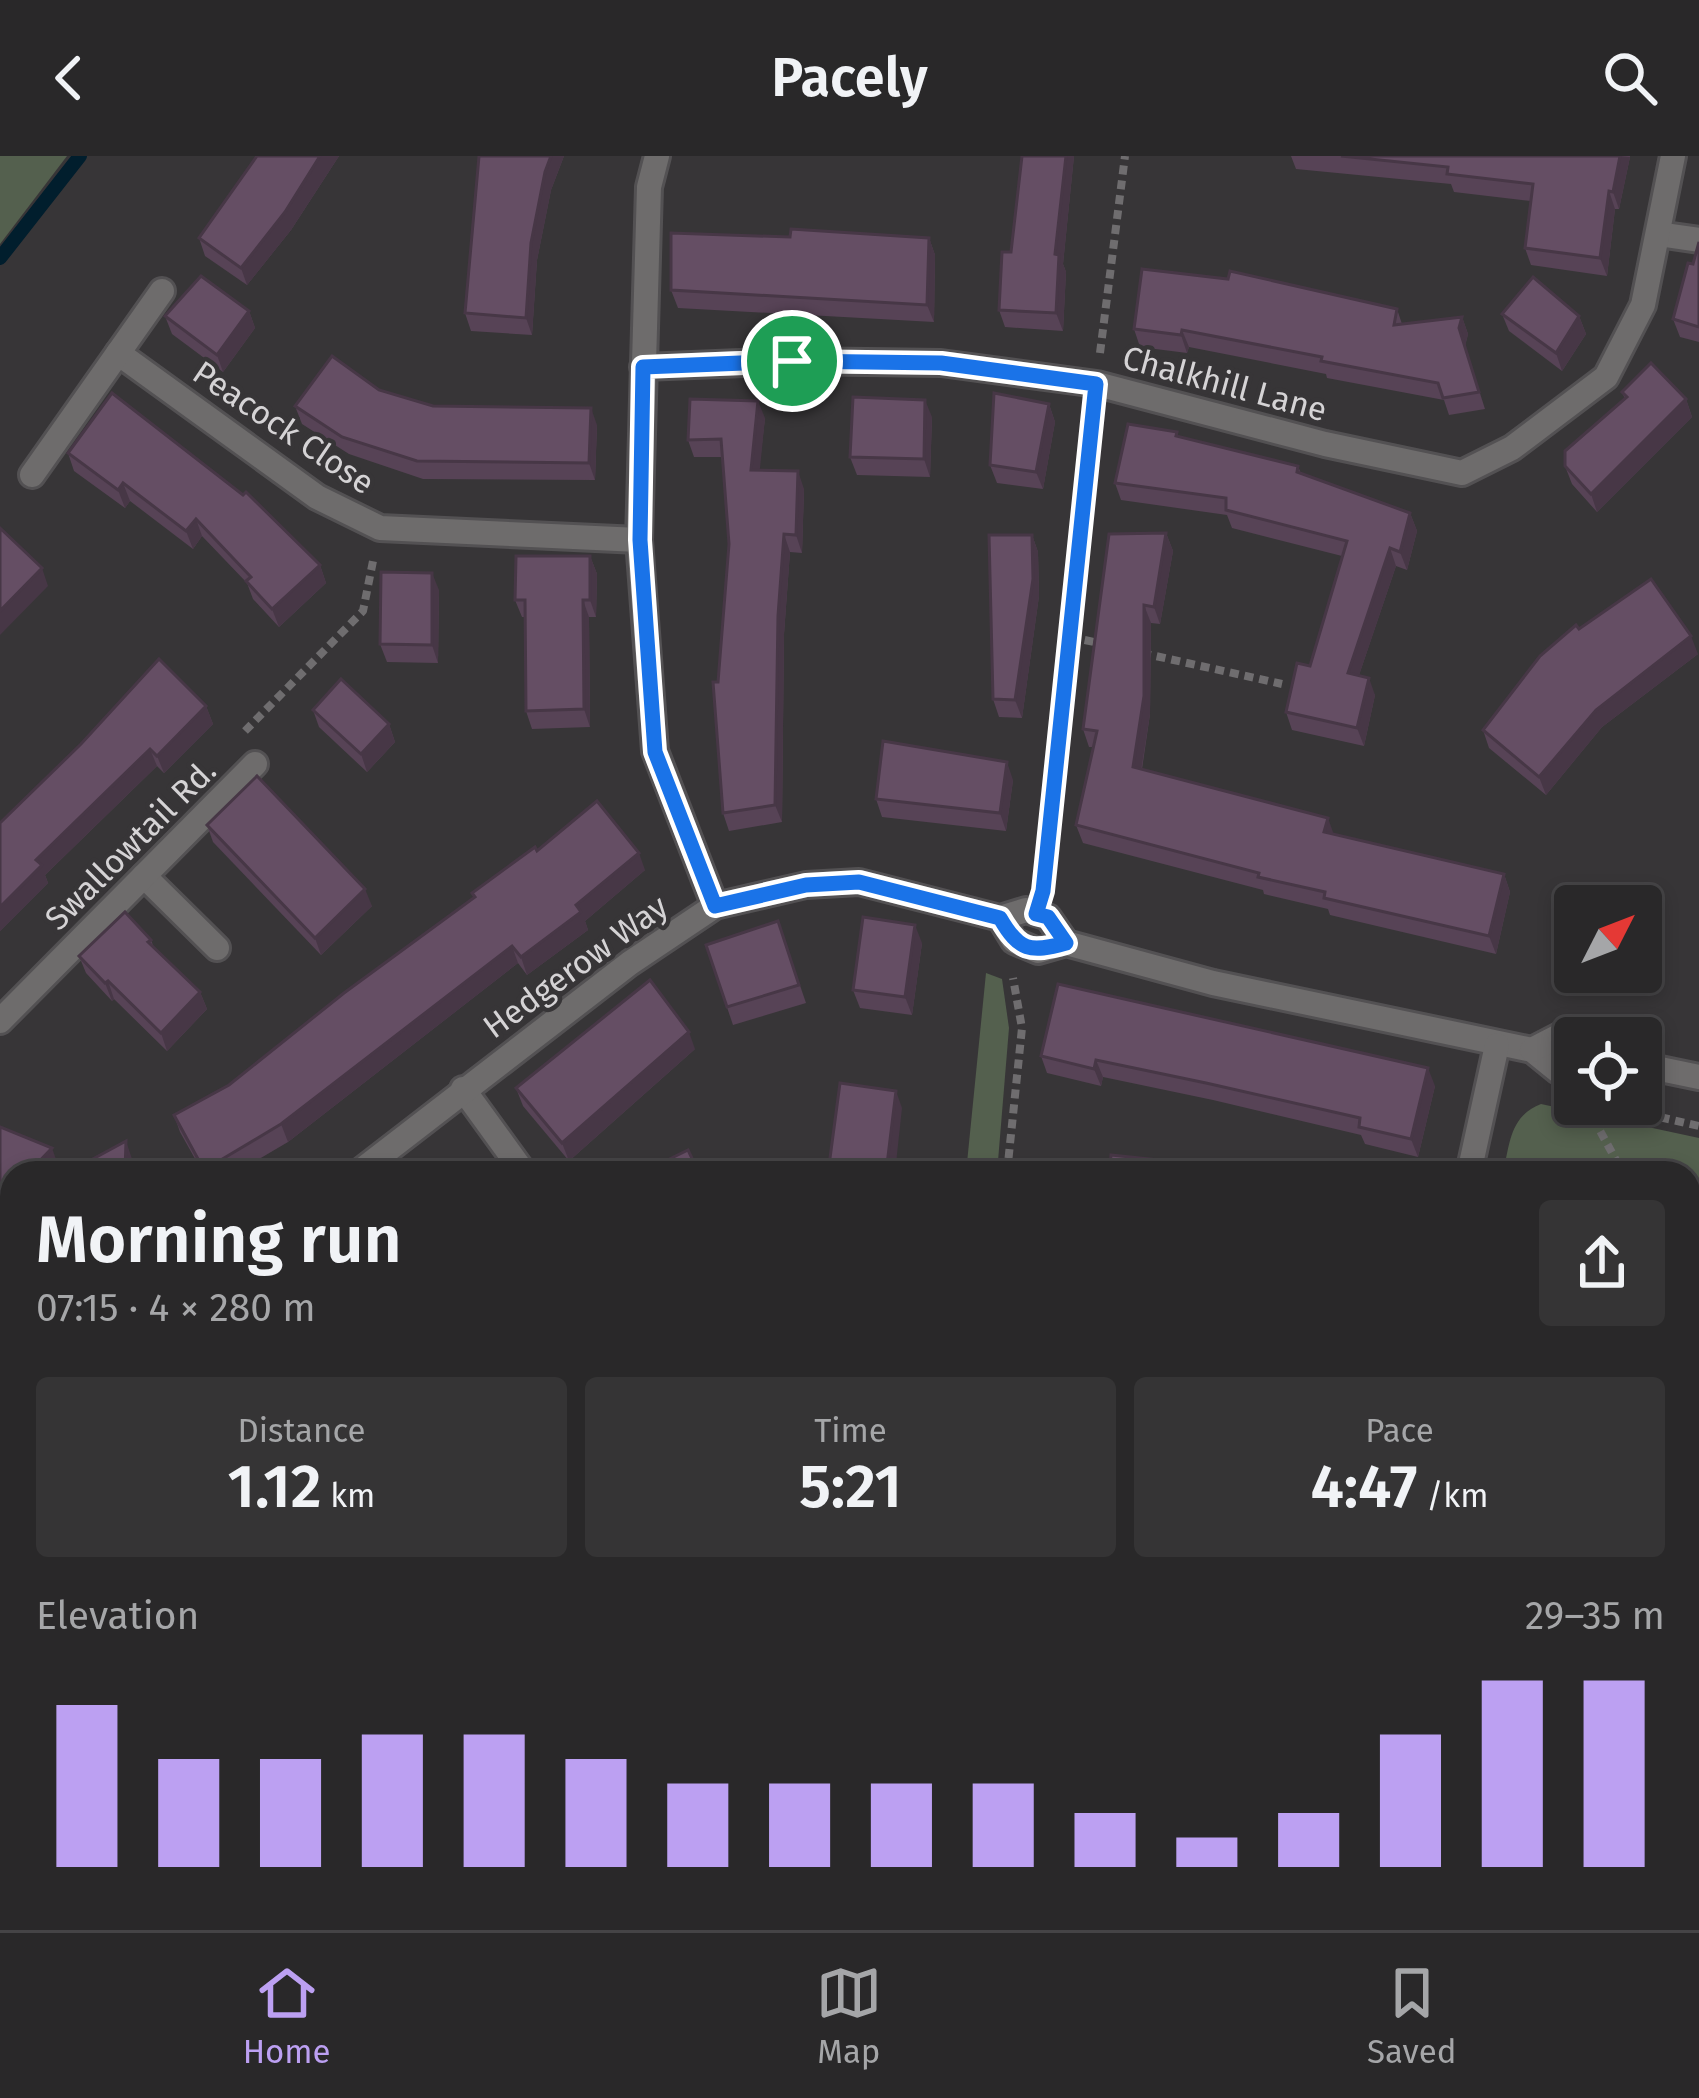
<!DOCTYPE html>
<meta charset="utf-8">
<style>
:root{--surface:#292829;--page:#353435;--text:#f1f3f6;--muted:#a5a6a8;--line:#454446;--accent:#bca0f2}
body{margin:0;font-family:"Fira Sans",sans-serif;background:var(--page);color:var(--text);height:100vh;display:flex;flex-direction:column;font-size:45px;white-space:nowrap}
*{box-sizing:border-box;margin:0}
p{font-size:39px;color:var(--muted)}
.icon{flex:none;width:66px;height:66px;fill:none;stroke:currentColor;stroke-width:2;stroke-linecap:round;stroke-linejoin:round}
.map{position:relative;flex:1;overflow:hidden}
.details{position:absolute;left:0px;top:1005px;width:1701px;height:771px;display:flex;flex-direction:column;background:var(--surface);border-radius:36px 36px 0 0;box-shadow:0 6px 18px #0003,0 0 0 3px var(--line)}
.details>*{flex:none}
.needle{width:78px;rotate:48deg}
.tools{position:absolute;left:1554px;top:729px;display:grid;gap:24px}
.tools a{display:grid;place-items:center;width:108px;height:108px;border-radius:12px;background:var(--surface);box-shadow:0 6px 18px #0003,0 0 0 3px var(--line);font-size:60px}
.pin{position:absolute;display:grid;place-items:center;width:102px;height:102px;color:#fff;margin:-51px;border:6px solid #fff;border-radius:50%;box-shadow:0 3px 12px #0007}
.round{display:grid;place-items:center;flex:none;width:126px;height:126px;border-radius:12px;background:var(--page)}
.overview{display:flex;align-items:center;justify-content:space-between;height:204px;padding:0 36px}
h1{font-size:66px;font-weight:600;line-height:90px}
.figures{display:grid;grid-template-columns:repeat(3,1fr);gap:18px;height:204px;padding:12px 36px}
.figures div{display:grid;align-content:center;border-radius:12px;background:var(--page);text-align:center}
.figures b{font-size:60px;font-weight:600}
.figures small{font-size:33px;font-weight:400}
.figures p{font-size:33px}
.chart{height:336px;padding:24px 36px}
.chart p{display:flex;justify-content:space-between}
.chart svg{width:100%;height:216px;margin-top:12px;stroke:var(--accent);stroke-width:6}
header{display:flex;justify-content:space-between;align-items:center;height:156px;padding:0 36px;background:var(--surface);font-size:54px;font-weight:600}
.menu{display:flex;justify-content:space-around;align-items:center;height:168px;border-top:3px solid var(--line);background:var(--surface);font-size:33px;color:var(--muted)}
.menu a{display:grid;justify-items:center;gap:6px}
.menu .selected{color:var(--accent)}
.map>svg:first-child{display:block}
.green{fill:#54604e}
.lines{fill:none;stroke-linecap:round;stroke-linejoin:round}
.stream{stroke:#011e2d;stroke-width:14}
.street-casing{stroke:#535153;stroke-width:30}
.path{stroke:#6f6d6f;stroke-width:8;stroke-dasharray:9 6;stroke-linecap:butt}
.street{stroke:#6e6c6c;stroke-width:24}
.wall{fill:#574356}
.shaded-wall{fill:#473746}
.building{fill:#654e64;stroke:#473746;stroke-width:3}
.route-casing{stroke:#fff;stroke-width:24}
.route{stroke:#1a73e8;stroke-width:15}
.labels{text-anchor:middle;stroke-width:9;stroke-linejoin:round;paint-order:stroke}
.street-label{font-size:33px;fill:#d5d3d5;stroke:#373537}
</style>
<header><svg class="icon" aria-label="back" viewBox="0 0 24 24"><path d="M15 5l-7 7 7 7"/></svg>Pacely<svg class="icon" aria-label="search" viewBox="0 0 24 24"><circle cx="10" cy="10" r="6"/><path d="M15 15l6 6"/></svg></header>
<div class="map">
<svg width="1699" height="1774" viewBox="0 0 1699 1774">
<rect width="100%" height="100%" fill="#373537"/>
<g class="green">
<path d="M0,0H67L0,88Z"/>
<path d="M986,817L1002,823L1009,872L997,1017H966Z"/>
<path d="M1541,948L1699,982V1570L1689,1566V1017H1503C1510,987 1510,960 1541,948Z"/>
</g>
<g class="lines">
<g class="stream">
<path d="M0,102L80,0"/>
<path d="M0,1769L13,1774"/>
</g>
<g class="street-casing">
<g id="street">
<path d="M657,0L649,31L639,384L655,595L715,750"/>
<path d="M1658,78L1699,84"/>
<path d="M118,197L317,341L380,372L639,384"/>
<path d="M643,211L792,205L941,207L1097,228L1325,288L1462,317L1512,292L1606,221L1643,149L1673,0"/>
<path d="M32,319L162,135"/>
<path d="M144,720L217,792"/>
<path d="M1000,762L1014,785L1038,795L1066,787L1213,827L1532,894L1558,915L1575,920"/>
<path d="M0,865L255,608"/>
<path d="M1532,894L1561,879L1586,882"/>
<path d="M1641,909L1699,921"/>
<path d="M463,933L524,1017"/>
<path d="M358,1017L630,807L715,750L806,729L859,726L1000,762L1026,754L1048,761L1066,787"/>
<path d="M1469,1017L1497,889"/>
<path d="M0,1122L12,1126"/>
<path d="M1689,1599L1699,1601"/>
<path d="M948,1764L955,1774"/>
<path d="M1060,1774L1072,1764"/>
</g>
</g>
<g class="path">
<path d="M1100,197L1125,0"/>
<path d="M1070,481L1104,488"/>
<path d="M1142,497L1282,528"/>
<path d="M245,575L363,455L373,405"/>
<path d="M1045,722L1093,260"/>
<path d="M1602,948L1699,970"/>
<path d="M1586,949L1623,1017"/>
<path d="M1007,1017L1022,872L1013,822"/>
<path d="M1689,1137L1699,1155"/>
<path d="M1689,1307L1699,1299"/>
<path d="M0,1639L12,1646"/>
<path d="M189,1764L204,1774"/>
<path d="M1631,1774L1635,1764"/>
</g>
<use href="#street" class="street"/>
</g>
<g class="wall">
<path d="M257,0H339L291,74L247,129L205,100L199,82Z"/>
<path d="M479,0H564L551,34L537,104L532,179L471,175L465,157Z"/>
<path d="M1074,0L1063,108L1066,116L1063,175L1005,171L999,154L1011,96Z"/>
<path d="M1291,0H1630V1L1619,53H1615L1607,120L1531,109L1525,92L1531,45L1454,36L1451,28L1296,13Z"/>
<path d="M790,81L929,82L935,99L934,166L678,152L671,134Z"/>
<path d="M1699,86V186L1680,181L1673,163L1693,108Z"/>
<path d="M1397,153L1402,168L1462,161L1468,178L1465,190L1485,253L1449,259L1444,244L1327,222L1326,218L1189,191L1187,197L1140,191L1134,173Z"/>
<path d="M249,155L255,172L223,216L172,178L165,160Z"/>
<path d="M1502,158L1579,160L1586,178L1562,215L1509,175Z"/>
<path d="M379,234L433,250L597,269L595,324L423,323L349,298L302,268L295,250Z"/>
<path d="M1622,236L1686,243L1692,261L1597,356L1572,328L1565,310L1625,243Z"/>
<path d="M1049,248L1055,266L1043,333L997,327L990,309Z"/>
<path d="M932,261L930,321L857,319L850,301Z"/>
<path d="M765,262L759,314L804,333L802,397L790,396L784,478L782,666L729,675L723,657L718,526L729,388L723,301H694L688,284Z"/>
<path d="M1177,276L1178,281L1298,310L1301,318L1410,357L1417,375L1407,414L1396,410L1359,519L1375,539L1364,590L1292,574L1286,556L1310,510L1342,400L1232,372L1227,359L1121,344L1115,327Z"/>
<path d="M68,297L320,409L326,427L279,471L253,443L247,427L202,380L193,393L130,345L125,352L74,315Z"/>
<path d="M1166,377L1173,395L1160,468L1151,467L1150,558L1142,613L1334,678L1504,718L1510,736L1496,798L1330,759L1328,753L1264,738L1263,734L1083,687L1076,669L1093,591H1089L1083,573Z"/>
<path d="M1032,379L1038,396L1039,440L1022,562L999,561L993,543Z"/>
<path d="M590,400L597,418L596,461H589L590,571L532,573L526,555V461H522L515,444Z"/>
<path d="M439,434L438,507L387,506L380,488Z"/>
<path d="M1579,473L1698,498L1602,571L1546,639L1489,592L1483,574Z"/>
<path d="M206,550L213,568L164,617L157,610L45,719L48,727L0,775V667Z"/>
<path d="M313,554L389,568L395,586L367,616L319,571Z"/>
<path d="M1013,624L1006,675L882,661L876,643Z"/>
<path d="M207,669L372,750L321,799L213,686Z"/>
<path d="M537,695L645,714L585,765L588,774L527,819L518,807L288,986L235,1017H203L180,976L174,959L229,929L474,742L472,737Z"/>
<path d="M778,765L806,847L733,869L706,789Z"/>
<path d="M151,784L154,792L200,836L207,853L167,895L114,843L112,845L86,817L79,800Z"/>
<path d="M922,787L912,859L860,852L853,834Z"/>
<path d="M695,893L569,1005L523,950L516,932Z"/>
<path d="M1041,900L1435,930L1418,1001L1365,988L1361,979L1213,944L1103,921L1101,930L1047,917Z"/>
<path d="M0,971L58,1009L12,1017V1070H8L6,1064L3,1067L0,1066Z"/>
<path d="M12,1201V1465L0,1466V1202Z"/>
<path d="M1699,1623V1709L1693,1708L1689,1696V1666Z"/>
<path d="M351,1764H508L497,1774H360Z"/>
<path d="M1239,1764H1273L1261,1774H1248Z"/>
</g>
<g class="shaded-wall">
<path d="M320,0H339L291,74L247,129L241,112Z"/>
<path d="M551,0H564L551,34L537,104L532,179L526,162L531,87L545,16Z"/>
<path d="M1066,0H1074L1063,108L1066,116L1063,175L1056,157L1055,98Z"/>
<path d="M1620,0L1630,1L1619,53L1613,36Z"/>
<path d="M1609,35L1615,53L1607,120L1600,102Z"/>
<path d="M929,82L935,99L934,166L927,149Z"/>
<path d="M249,155L255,172L223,216L217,199Z"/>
<path d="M1579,160L1586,178L1562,215L1556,197Z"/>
<path d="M1462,161L1468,178L1465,190L1485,253L1459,172Z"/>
<path d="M1182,174L1189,191L1187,197L1181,179Z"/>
<path d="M1686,243L1692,261L1597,356L1591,338Z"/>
<path d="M925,244L932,261L930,321L924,303Z"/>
<path d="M758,245L765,262L758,332L751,314Z"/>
<path d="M1049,248L1055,266L1043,333L1036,316Z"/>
<path d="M591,252L597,269L595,324L589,307Z"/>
<path d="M798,315L804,333L802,397L796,379Z"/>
<path d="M123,327L130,345L125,352L118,334Z"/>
<path d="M1410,357L1417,375L1407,414L1400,396Z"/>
<path d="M196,363L202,380L193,393L186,375Z"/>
<path d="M1166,377L1173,395L1160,468L1154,451Z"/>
<path d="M784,378L790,396L784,478L782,666L775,649L778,460Z"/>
<path d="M1032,379L1038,396L1039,440L1022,562L1015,544Z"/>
<path d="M1390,392L1396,410L1354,534L1348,517Z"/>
<path d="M590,400L597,418L596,461L590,444Z"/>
<path d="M320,409L326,427L279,471L272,453Z"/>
<path d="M42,412L48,430L0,479V455Z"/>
<path d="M432,417L439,434L438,507L432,489Z"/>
<path d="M583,444L589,461L590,571L584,553Z"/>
<path d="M1144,449L1151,467L1150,558L1139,628L1133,611Z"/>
<path d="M1691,480L1698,498L1602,571L1546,639L1539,621L1596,554Z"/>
<path d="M1369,522L1375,539L1364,590L1357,572Z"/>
<path d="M206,550L213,568L164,617L157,600Z"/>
<path d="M389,568L395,586L367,616L361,598Z"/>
<path d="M150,593L157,610L45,719L48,727L0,775V751L36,704Z"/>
<path d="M1007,606L1013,624L1006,675L1000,657Z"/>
<path d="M1328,662L1334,679L1324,676Z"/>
<path d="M639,697L645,714L585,765L588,774L527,819L521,801L576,749Z"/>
<path d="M1504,718L1510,736L1496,798L1489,780Z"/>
<path d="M365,733L372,750L321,799L315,782Z"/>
<path d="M915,769L922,787L912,859L905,841Z"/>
<path d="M512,790L518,807L288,986L281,968Z"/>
<path d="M108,825L114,843L112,845L105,827Z"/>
<path d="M200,836L207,853L167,895L161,877Z"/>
<path d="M689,876L695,893L569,1005L562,987Z"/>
<path d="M1096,904L1103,921L1101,930L1094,913Z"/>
<path d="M1428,912L1435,930L1418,1001L1411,983Z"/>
<path d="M896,935L902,952L895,1017H886Z"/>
<path d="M126,985L132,1003V1017H125Z"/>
<path d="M52,992L58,1009L51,1017H28Z"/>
<path d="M12,1034V1053H2L6,1064L3,1067L0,1058V1046Z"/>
<path d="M442,1764H508L497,1774H430Z"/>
<path d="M1248,1764H1273L1261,1774H1251Z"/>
<path d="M1528,1764H1540L1537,1774H1525Z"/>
</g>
<g class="building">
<path d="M257,0H320L285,56L241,112L199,82Z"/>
<path d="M479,0H551L545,16L531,87L526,162L465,157Z"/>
<path d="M1022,0H1066L1055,98L1059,99L1056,157L999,154L1002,96H1011Z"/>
<path d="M1341,0H1620L1613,36L1609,35L1600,102L1525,92L1533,28L1447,18L1448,11Z"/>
<path d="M791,73L929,82L927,149L671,134V77L790,81Z"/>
<path d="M1699,86V171L1673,163L1688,107L1693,108Z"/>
<path d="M1142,113L1228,123L1230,115L1397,153L1394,169L1462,161L1459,172L1479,236L1443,242L1438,227L1321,205L1322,201L1182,174L1181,179L1134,173Z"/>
<path d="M201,120L249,155L217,199L165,160Z"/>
<path d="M1533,121L1579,160L1556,197L1502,158Z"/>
<path d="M332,200L379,234L433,250L591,252L589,307L417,305L342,281L295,250Z"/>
<path d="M1651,207L1686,243L1591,338L1565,310V295L1627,241L1622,236Z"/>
<path d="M112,237L243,339L246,336L320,409L272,453L246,425L251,421L196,363L186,375L123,327L118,334L68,297Z"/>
<path d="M994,237L1049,248L1036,316L990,309Z"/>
<path d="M853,241L925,244L924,303L850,301Z"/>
<path d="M690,243L758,245L751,314L798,315L796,379L784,378L778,460L775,649L723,657L713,526H718L729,388L721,283L688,284Z"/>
<path d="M1128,268L1177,276L1176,280L1298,310L1297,316L1410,357L1400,396L1390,392L1348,517L1369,522L1357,572L1286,556L1297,507L1310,510L1347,385L1226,354V342L1115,327Z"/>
<path d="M0,372L42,412L0,455Z"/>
<path d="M1166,377L1154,451L1144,449V540L1133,611L1328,662L1324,676L1504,718L1489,780L1324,742L1325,736L1258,721L1259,717L1076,669L1097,575L1083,573L1109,378Z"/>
<path d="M989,379H1032L1033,423L1015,544L993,543Z"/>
<path d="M516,400H590V444H583L584,553L526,555L525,444H515Z"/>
<path d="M381,416L432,417V489L380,488Z"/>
<path d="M1651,423L1691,480L1596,554L1539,621L1483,574L1540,500L1576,469L1579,473Z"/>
<path d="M159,503L206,550L157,600L150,593L36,704L42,709L0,751V667L81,588Z"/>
<path d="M341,523L389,568L361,598L313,554Z"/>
<path d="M883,585L1007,606L1000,657L876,643Z"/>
<path d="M257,620L365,733L315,782L207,669Z"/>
<path d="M597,645L639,697L576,749L581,756L521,801L512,790L281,968L204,1014L174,959L229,929L344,837L475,741L472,737L535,691L537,695Z"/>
<path d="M125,756L151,784L148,786L200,836L161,877L108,825L105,827L79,800Z"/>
<path d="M863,761L915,769L905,841L853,834Z"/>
<path d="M778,765L799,829L727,851L706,789Z"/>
<path d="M650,824L689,876L562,987L516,932Z"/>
<path d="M1058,828L1428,912L1411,983L1359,971L1360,962L1206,927L1096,904L1094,913L1041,900Z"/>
<path d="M840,927L896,935L886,1017H828Z"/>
<path d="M0,971L52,992L28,1017H12V1034L0,1046Z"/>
<path d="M126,985L125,1017H67Z"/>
<path d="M688,994L699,1017H641Z"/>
<path d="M1111,999L1179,1006L1178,1017H1109Z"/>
<path d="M12,1201V1419L0,1420V1202Z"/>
<path d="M1696,1623H1699V1690L1689,1688V1666Z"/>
<path d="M376,1764H442L430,1774H385Z"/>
<path d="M785,1764H808L817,1774H772Z"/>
<path d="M1092,1764H1094L1101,1774H1078Z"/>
<path d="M1459,1764H1528L1525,1774H1456Z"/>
</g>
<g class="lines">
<g class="route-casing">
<path id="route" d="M792,205L941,207L1096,228L1043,735L1036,758L1048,761L1066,787C1030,797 1019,795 1000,762L859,726L806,729L715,750L655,596L640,384L643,211Z"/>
</g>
<use href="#route" class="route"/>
</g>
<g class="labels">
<g class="street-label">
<text transform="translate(1225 227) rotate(15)" y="12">Chalkhill Lane</text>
<text transform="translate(284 271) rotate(34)" y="12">Peacock Close</text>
<text transform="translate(130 688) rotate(-45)" y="12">Swallowtail Rd.</text>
<text transform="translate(575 810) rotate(-36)" y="12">Hedgerow Way</text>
</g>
</g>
</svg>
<div class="tools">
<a><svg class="needle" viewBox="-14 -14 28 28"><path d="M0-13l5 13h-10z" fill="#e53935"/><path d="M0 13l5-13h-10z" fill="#a5a6a8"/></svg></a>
<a><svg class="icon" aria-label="locate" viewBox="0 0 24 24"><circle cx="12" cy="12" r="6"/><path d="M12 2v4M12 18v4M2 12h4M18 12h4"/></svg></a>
</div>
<div class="pin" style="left:792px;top:205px;background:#1e9e55"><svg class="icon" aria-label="arrive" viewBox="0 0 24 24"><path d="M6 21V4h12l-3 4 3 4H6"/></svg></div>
<section class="details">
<div class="overview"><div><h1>Morning run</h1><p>07:15 · 4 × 280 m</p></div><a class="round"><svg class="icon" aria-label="share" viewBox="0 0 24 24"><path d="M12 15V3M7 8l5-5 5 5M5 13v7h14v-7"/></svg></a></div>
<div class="figures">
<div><p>Distance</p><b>1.12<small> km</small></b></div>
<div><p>Time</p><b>5:21</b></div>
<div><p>Pace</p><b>4:47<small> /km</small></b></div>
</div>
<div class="chart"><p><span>Elevation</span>29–35 m</p>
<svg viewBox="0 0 160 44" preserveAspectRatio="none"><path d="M5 44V11M15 44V22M25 44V22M35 44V17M45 44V17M55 44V22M65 44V27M75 44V27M85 44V27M95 44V27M105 44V33M115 44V38M125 44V33M135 44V17M145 44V6M155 44V6"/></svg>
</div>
</section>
</div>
<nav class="menu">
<a class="selected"><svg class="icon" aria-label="home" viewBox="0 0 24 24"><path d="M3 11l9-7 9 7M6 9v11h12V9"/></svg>Home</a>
<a><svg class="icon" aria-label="map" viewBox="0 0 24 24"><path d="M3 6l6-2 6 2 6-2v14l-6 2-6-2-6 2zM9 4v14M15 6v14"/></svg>Map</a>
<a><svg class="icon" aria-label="saved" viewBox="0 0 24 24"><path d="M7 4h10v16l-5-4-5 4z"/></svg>Saved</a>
</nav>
